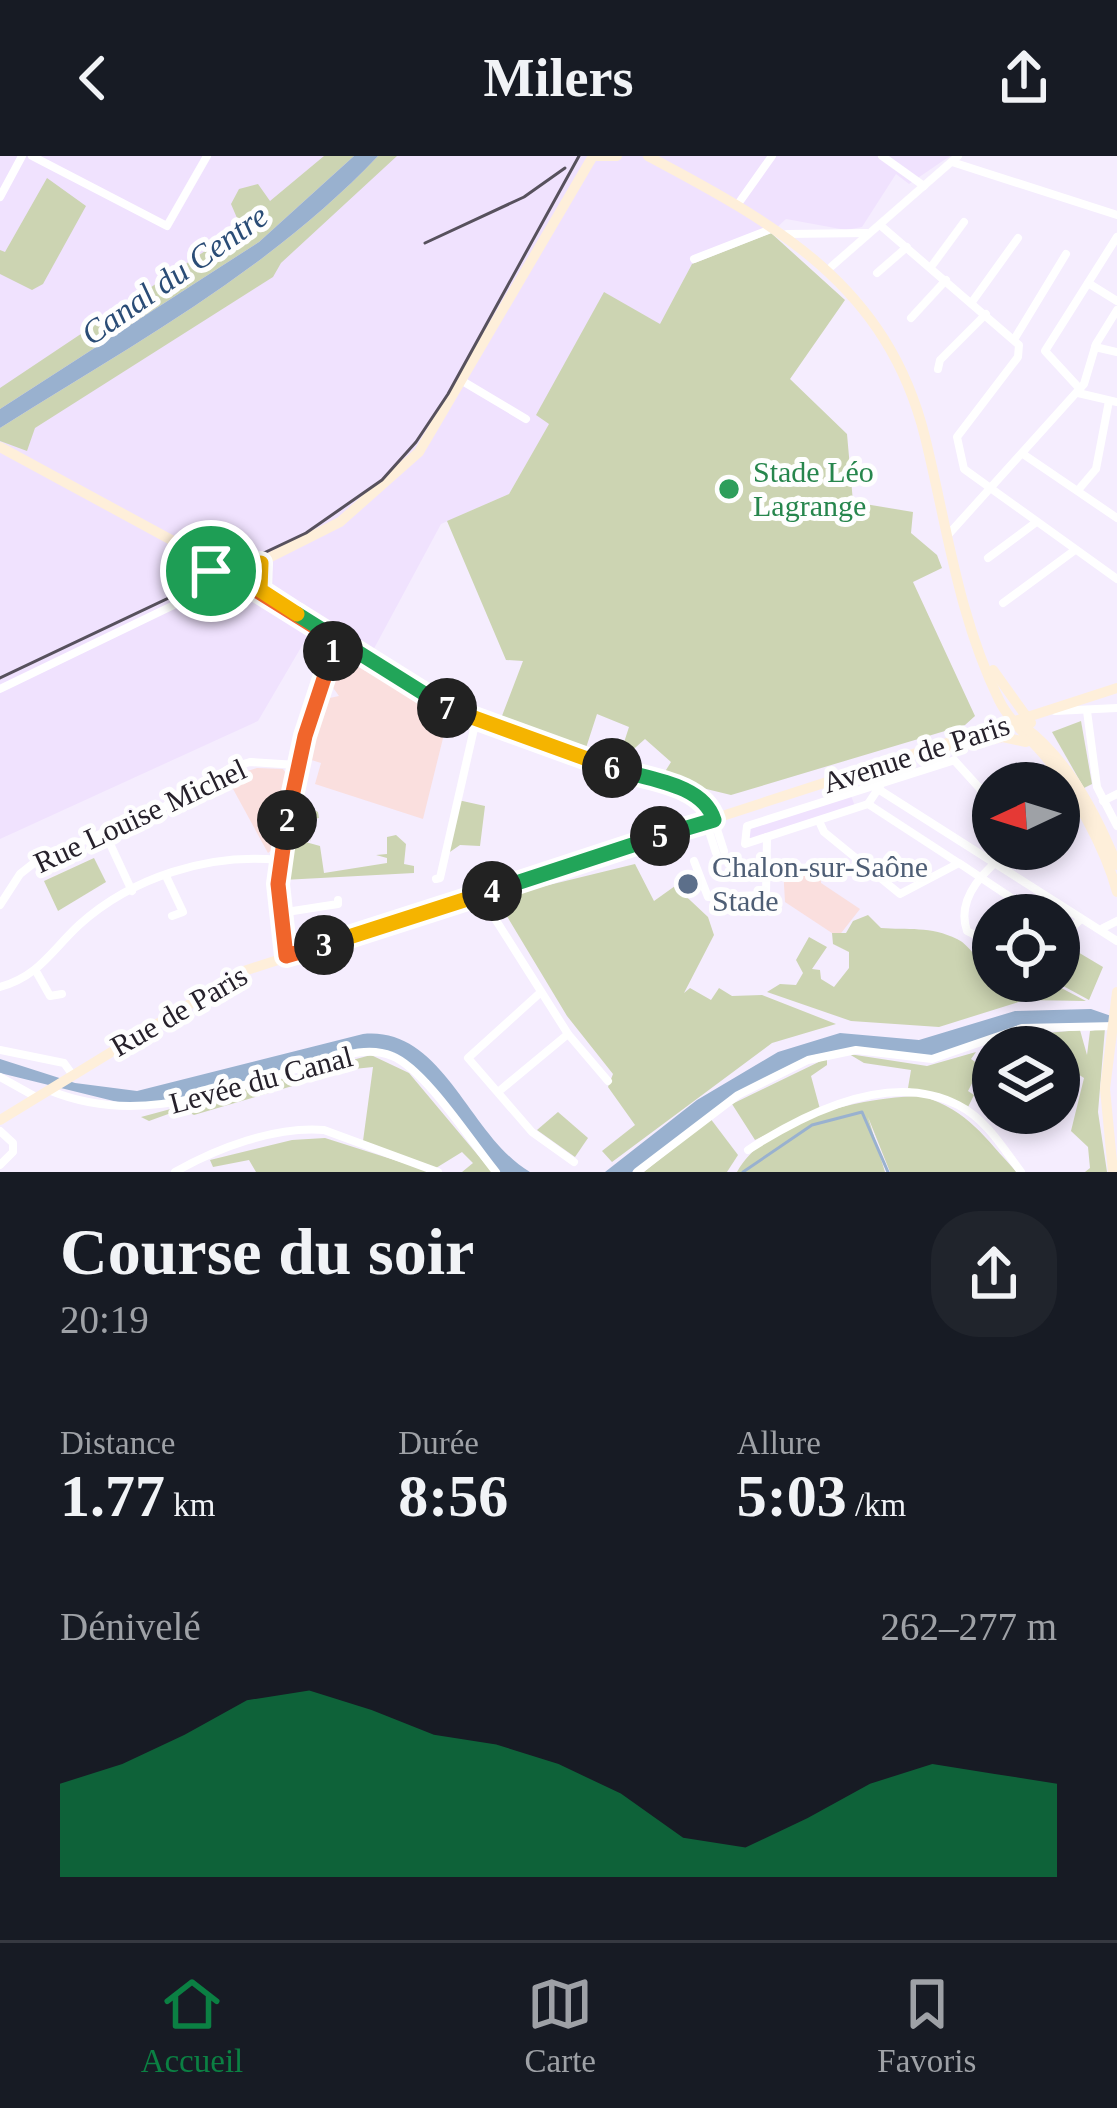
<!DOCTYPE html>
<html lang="fr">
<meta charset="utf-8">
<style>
:root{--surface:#171b24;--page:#20242c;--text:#f1f3f6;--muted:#9ea1a6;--line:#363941;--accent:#0b8043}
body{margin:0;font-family:Georgia,serif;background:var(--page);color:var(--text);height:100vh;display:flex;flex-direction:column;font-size:45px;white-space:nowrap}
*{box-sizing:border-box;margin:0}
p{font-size:39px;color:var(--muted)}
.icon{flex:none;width:66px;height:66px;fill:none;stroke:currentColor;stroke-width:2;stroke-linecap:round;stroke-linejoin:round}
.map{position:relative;height:1016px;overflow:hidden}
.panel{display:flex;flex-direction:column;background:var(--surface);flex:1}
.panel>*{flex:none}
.needle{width:78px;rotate:266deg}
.fabs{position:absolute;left:972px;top:606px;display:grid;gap:24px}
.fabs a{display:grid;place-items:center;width:108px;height:108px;border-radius:50%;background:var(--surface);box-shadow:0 6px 18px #0003;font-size:60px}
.pin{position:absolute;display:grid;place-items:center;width:102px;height:102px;color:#fff;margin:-51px;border:6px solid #fff;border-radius:50%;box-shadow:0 3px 12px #0007}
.km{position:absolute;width:60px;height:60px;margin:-30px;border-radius:50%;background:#222;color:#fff;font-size:33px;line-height:60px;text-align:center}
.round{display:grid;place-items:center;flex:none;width:126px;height:126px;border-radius:48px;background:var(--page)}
.headline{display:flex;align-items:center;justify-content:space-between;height:204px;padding:0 60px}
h1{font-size:66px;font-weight:800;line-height:90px}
.stats{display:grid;grid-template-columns:repeat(3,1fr);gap:18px;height:204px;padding:12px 60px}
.stats div{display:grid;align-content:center}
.stats b{font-size:60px;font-weight:800}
.stats small{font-size:33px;font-weight:400}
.stats p{font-size:33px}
.chart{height:336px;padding:24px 60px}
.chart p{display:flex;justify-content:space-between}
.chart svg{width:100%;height:216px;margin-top:12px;fill:var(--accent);opacity:.7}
header{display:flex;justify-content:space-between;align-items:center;height:156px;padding:0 60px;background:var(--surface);font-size:54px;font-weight:800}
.menu{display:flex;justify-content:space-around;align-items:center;height:168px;border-top:3px solid var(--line);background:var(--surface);font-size:33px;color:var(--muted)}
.menu a{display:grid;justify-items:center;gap:6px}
.menu .selected{color:var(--accent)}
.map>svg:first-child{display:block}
.built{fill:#f0e2fe}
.education{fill:#fadfde}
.green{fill:#ccd4b2}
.water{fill:#99b1cf}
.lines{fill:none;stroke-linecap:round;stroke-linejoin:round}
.stream{stroke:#99b1cf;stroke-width:3}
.street{stroke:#fff;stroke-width:8}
.secondary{stroke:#feefda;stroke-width:10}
.rail{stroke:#57515d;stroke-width:3}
.split-1-casing{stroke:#fff;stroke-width:24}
.split-2-casing{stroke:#fff;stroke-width:24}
.split-3-casing{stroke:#fff;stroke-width:24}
.split-4-casing{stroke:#fff;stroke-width:24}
.split-5-casing{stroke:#fff;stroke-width:24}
.split-6-casing{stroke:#fff;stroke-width:24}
.split-7-casing{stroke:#fff;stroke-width:24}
.split-8-casing{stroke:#fff;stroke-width:24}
.split-9-casing{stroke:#fff;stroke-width:24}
.split-1{stroke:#f0652b;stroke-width:15}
.split-2{stroke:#f0652b;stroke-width:15}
.split-3{stroke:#f0652b;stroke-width:15}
.split-4{stroke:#f5b400;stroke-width:15}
.split-5{stroke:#22a559;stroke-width:15}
.split-6{stroke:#22a559;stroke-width:15}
.split-7{stroke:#f5b400;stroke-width:15}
.split-8{stroke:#22a559;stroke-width:15}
.split-9{stroke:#f5b400;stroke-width:15}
.leisure-dot{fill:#2e9e5b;stroke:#fefefe;stroke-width:4.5}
.service-dot{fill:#5c6f8a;stroke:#fefefe;stroke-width:4.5}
.labels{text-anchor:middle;stroke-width:10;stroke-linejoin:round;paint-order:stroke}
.leisure-label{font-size:30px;fill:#27864d;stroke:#fefefe;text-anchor:start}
.street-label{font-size:30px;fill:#26212b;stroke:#fefefe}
.service-label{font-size:30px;fill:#4e5e75;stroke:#fefefe;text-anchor:start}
.water-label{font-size:33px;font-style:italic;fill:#2a4c76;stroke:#fefefe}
</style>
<header><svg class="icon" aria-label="back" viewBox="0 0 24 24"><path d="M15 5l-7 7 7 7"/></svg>Milers<svg class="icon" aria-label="share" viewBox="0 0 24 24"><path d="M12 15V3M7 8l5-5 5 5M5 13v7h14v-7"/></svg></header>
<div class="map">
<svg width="1117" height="1016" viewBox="0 0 1117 1016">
<rect width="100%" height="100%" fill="#f5edfe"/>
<g class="built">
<path d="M0,0H950L909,28L896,18L862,71L846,74L786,63L771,77L692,108L660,169L604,137L537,259L550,267L509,338L441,368L370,500L317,464L258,565L0,683Z"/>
<path d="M851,640L855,650L750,684L746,674Z"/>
</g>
<g class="education">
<path d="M341,501L448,562L423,663L315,628L321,607L305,602L325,543L339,540L329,526Z"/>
<path d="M257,612L283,613L288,620L274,692L268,697L227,622Z"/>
<path d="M820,709L821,727L860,753L838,781L785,746L783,711Z"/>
</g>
<g class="green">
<path d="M324,0H354L259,86L0,253V232L235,75L240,69L231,48L239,33L258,28L270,45Z"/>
<path d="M378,0H397L281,107L273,121L35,272L27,295L0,285V272C132,189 270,114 378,0Z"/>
<path d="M47,22L86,50L43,128L32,134L0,118V94L5,96Z"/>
<path d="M771,77L845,144L790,223L847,278L853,346L913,356L911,377L937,399L942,412L913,426L975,560L965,569L731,639L661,622L671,606L645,583L617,608L629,571L597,558L584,598L500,565L523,505L506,504L447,365L509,338L549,268L536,259L604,136L660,168L692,108Z"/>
<path d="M1081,565L1092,628L1084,632L1052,576Z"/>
<path d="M297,644L318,656L319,662L309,664L311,686L306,665L301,666L302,685L320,690L324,717L387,707V702L376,699L387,698V681L396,679L406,688L404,708L414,710V717L283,724Z"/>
<path d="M458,644L485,650L480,690L460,689L447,698Z"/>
<path d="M94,702L106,726L58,755L44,725Z"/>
<path d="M635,708L654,745L675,730L708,761L714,779L684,837L690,832L711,844L719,832L732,840L762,839L836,868L772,887L612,1006L602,995L635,969L608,931L613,918L567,860L496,742Z"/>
<path d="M868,759L881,772C907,774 931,770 957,783C972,790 976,808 993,810V825H1048L1086,845L1025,844L939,871L851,865L767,836L780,828L796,829L803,817L796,804L809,781L827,791L812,813L820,814L821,823L834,831L849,812V796L833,788L832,777H846L853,765Z"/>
<path d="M1066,789L1103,811L1089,844L1054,825H1059V796Z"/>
<path d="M1105,872L1098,956L1107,1016H1085L1090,1012L1088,991L1071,975L1084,922L1059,906V891H1035L1025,879L1012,880L1080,874L1087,899L1090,875Z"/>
<path d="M976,896L971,903L981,910L968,935L974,939L968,951L908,932L911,914L864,907L849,898L927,910Z"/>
<path d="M371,899L409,917L492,1016H462L473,1007L462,996L436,1012L363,985L373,911L316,917L313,924L194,959L182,953L149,965L141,961Z"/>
<path d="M827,902V909L811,920L820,953L755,984L732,948Z"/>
<path d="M922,940C970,955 984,982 1017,1016H890L868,961L885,1016H737C767,961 869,940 922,940Z"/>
<path d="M558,956L588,982L575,1001L537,974Z"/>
<path d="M710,962L738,999L727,1016H644Z"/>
<path d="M325,982L432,1016H256L249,1004L213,1011L210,1004L292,984Z"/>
</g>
<g class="water">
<path d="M354,0H378C270,114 132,189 0,272V253L259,86Z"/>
<path d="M1091,853L1117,862V868H1044L931,901L850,892L815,899L735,938L632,1016H605L697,944L778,896L840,877L919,884L1015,855Z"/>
<path d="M363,878C444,870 469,981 530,1016H499L411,912L379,894L142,952L0,917V903L75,927L137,935Z"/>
</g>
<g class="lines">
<path class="stream" d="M743,1016L812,969L862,956L888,1016"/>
<g class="street">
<path d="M32,0L167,70L207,0"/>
<path d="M882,0L924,30"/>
<path d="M952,6L1117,59"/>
<path d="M0,41L22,0"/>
<path d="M738,48L772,0"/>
<path d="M880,69L1019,189L1018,201L957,281L964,313L1117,423"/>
<path d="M787,78L867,77"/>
<path d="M694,103L771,73"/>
<path d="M832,110L958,0"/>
<path d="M931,111L964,66"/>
<path d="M877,117L907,91"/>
<path d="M1088,127L1117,145"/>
<path d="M972,146L1018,82"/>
<path d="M911,162L946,124"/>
<path d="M1015,182L1066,98"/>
<path d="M1095,191L1117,196"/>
<path d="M938,213L940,204L986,158"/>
<path d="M464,226L526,263"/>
<path d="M1080,233L1045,195L1117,81"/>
<path d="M1078,237L1117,246"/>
<path d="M1023,298L1117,362"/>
<path d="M1079,333L1096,313L1109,245"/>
<path d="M947,380L1084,228L1096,188L1117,154"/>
<path d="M988,402L1035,367"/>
<path d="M1003,447L1075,394"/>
<path d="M0,533L234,420"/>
<path d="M1055,555L1117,552"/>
<path d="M1087,555L1097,631L1117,670"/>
<path d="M882,627L868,648L745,688L747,670L952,605L954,604L993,647"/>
<path d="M878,633L1117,785"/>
<path d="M1103,645L1117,638"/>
<path d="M868,648L957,706"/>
<path d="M714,664L724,695"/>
<path d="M819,665L824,676L900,738L959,707L1037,759"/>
<path d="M1059,665L1081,654"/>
<path d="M706,666L716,697"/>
<path d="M105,677L132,735"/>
<path d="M694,705L708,741L766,739L767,681"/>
<path d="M166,720L183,756L172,760"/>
<path d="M436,723L440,722L476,564"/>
<path d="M480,739L568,878L608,925"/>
<path d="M0,749L20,718L39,703L159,654L230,612L250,606L297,609"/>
<path d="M280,757L338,748V744"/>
<path d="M1103,772L1117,765"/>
<path d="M1059,784L1081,763"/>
<path d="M993,788L967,775C955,741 987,711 1013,693"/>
<path d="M287,801C271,714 292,562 339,486"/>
<path d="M37,817L50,840L62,838"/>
<path d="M0,831C39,820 51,795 79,769C132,721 209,697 279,704"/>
<path d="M541,836L468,902L532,976L574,1006"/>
<path d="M0,894L64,907L72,918"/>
<path d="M0,921L36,941"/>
<path d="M51,935C140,971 223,934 310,909C336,902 366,889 392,900C425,913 472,987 496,1016"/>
<path d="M498,936L568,878"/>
<path d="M0,975L13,987V996L0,1009"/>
<path d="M748,994C805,957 891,914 958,949C986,963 1003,992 1021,1016"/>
<path d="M175,1016C217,992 275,970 324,974L438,1016"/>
<path d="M637,1016L738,939L808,904L856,894L932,903L1022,872L1116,870"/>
</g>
<g class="secondary">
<path d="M597,0H617"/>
<path d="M648,0C776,68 887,129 925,281C947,370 958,460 999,544C1010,566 1029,581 1045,600C1074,636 1105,691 1117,736"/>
<path d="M0,291L223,412L444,551L699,640L714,664"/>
<path d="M235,419L340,366L419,296L593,0"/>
<path d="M993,514L1031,567"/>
<path d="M1023,570C1068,602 1097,659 1117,709"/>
<path d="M951,591L1003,581L1026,586"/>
<path d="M0,964L244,815L1117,532"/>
<path d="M1113,1016L1105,933L1117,836"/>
</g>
<g class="rail">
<path d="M425,87L524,41L565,12"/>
<path d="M0,522L306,377L382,324L416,286L448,238L579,0"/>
</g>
</g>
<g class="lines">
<g class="split-1-casing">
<path id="split-1" d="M211,415L208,404L339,486L333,495"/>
</g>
<g class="split-2-casing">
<path id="split-2" d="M287,664L305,580L333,495"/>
</g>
<g class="split-3-casing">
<path id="split-3" d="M287,664L278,728L286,800L324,789"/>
</g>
<g class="split-4-casing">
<path id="split-4" d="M324,789L492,735"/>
</g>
<g class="split-5-casing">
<path id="split-5" d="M492,735L660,680"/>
</g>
<g class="split-6-casing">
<path id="split-6" d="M612,612C645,623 703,627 714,664L660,680"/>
</g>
<g class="split-7-casing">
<path id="split-7" d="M447,552L612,612"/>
</g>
<g class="split-8-casing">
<path id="split-8" d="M297,458L447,552"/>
</g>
<g class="split-9-casing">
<path id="split-9" d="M211,415L209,432L261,407L260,434L297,458"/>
</g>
<use href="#split-1" class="split-1"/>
<use href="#split-2" class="split-2"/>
<use href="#split-3" class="split-3"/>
<use href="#split-4" class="split-4"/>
<use href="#split-5" class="split-5"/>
<use href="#split-6" class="split-6"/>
<use href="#split-7" class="split-7"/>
<use href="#split-8" class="split-8"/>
<use href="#split-9" class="split-9"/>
</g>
<circle class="leisure-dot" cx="729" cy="333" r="12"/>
<circle class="service-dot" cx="688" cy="728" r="12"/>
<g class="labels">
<g class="leisure-label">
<text x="753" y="326">Stade Léo<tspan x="753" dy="34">Lagrange</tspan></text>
</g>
<g class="street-label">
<text transform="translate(916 598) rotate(-18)" y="10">Avenue de Paris</text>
<text transform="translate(140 660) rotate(-25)" y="10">Rue Louise Michel</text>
<text transform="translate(179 855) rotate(-30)" y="10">Rue de Paris</text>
<text transform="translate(261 924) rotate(-15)" y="10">Levée du Canal</text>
</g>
<g class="service-label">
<text x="712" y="721">Chalon-sur-Saône<tspan x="712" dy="34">Stade</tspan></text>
</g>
<g class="water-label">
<text transform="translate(174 118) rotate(-35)" y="12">Canal du Centre</text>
</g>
</g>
</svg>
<div class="fabs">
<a><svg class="needle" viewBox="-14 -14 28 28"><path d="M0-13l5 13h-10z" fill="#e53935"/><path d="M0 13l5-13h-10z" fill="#9ea1a6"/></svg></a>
<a><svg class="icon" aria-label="locate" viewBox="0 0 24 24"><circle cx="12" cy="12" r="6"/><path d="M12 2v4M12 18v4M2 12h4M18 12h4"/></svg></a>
<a><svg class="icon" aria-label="layers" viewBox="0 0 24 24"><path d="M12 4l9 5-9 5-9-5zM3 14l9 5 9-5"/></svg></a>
</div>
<div class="pin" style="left:211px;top:415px;background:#1e9e55"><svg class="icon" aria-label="arrive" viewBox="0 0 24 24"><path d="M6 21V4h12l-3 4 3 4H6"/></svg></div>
<b class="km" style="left:333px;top:495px">1</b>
<b class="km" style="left:287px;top:664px">2</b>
<b class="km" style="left:324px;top:789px">3</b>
<b class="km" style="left:492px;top:735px">4</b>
<b class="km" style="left:660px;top:680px">5</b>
<b class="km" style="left:612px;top:612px">6</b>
<b class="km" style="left:447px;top:552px">7</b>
</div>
<section class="panel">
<div class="headline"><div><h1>Course du soir</h1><p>20:19</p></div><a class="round"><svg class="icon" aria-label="share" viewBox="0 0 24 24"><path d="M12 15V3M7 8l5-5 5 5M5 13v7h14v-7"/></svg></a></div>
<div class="stats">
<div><p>Distance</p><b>1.77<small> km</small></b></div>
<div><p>Durée</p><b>8:56</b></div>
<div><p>Allure</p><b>5:03<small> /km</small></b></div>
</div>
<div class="chart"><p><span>Dénivelé</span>262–277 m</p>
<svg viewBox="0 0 160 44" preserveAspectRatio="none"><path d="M0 44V25L10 21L20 15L30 8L40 6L50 10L60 15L70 17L80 21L90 27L100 36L110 38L120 32L130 25L140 21L150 23L160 25V44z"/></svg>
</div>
</section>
<nav class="menu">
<a class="selected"><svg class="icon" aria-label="home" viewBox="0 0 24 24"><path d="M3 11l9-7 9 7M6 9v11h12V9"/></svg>Accueil</a>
<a><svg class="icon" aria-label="map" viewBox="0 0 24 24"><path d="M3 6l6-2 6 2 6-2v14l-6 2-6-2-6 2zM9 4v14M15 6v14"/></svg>Carte</a>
<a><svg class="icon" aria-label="saved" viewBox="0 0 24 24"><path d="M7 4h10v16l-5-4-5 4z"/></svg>Favoris</a>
</nav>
